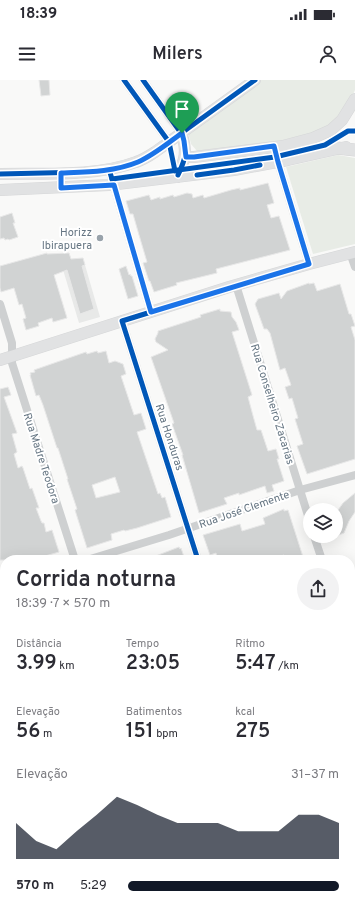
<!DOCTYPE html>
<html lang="pt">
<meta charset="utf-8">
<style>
:root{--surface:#fff;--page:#f2f2f3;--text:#2b2b33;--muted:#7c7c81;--accent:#111827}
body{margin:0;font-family:Overpass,sans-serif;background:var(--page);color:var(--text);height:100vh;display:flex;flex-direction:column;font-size:15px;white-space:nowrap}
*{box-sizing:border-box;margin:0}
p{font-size:13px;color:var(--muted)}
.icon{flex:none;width:22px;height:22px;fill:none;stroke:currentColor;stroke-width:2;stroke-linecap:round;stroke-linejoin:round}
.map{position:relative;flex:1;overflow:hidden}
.sheet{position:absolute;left:0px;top:475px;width:355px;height:354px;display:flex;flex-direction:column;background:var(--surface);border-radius:16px 16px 0 0;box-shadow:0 4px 16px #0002}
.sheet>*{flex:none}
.tools{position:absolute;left:303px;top:423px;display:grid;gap:8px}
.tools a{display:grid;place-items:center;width:40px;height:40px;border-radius:50%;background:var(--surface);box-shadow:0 4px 16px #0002;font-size:20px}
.pin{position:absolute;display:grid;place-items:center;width:34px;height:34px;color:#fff;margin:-41px -17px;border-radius:50% 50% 50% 0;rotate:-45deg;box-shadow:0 0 4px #0007}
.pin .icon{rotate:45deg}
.round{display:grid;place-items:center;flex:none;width:42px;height:42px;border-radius:21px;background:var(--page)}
.summary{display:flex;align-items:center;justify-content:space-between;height:68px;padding:0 16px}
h1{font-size:22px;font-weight:600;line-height:30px}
.metrics{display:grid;grid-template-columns:repeat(3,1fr);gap:6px;height:68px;padding:4px 16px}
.metrics div{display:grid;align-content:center}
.metrics b{font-size:20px;font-weight:600}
.metrics small{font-size:11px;font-weight:400}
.metrics p{font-size:11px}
.chart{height:112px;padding:8px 16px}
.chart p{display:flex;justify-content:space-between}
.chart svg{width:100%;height:72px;margin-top:4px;fill:var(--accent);opacity:.7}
ul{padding:0 16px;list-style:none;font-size:13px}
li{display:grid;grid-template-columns:64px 48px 1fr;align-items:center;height:30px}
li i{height:10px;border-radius:5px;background:var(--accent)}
.status{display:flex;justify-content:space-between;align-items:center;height:28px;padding:0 20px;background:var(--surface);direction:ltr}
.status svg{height:11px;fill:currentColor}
header{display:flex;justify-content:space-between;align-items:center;height:52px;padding:0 16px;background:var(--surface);font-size:18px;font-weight:600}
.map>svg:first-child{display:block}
.built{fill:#e8e9e8}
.green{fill:#e8ece6}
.building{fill:#d1d3d3;stroke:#e8e8e8;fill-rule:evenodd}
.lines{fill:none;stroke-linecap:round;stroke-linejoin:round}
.secondary-casing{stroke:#d6d7d8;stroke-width:12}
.primary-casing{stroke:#d5d5d6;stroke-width:13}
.street{stroke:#ced0d1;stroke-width:8}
.secondary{stroke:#e1e2e3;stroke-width:11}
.primary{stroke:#e1e2e3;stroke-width:12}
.cycleway-casing{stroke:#fff;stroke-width:8}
.cycleway{stroke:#0057b8;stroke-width:5}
.route-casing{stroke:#fff;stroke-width:8}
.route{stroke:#1a73e8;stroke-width:5}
.poi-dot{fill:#99a3ab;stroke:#fff;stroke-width:1.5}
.labels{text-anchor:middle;stroke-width:4;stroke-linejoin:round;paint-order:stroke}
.poi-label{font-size:11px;fill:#657582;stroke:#fff;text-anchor:end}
.street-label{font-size:11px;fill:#657582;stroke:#fff}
</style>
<div class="status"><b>18:39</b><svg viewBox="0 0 49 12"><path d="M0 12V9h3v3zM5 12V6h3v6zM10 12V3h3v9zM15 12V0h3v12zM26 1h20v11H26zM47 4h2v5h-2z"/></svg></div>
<header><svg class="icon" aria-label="menu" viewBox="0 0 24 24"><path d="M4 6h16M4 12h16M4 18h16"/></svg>Milers<svg class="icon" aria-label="person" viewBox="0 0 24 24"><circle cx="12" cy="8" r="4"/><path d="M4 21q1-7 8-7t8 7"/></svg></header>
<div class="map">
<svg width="355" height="829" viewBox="0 0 355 829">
<rect width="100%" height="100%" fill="#f9f9f8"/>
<path class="built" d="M58,173H69L71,179L83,178L100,237L79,243Z"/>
<g class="green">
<path d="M261,0H355V10L352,17L330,47L291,60L197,71L191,64L188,52Z"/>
<path d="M338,75L355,78V164L313,174L286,87Z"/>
</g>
<g class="building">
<path d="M39,0H49L50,15L41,16Z"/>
<path d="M268,103L274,123L267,125L271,138L279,136L290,170L216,189L217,193L176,203L177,205L154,212L150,201H149L143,183L147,182L139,155L133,134H130L126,121L149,115L151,120L160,117V119L173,115L174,117L187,113L192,114L193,118L203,115L204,118L231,110L240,108V110Z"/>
<path d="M12,133L15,143H13L18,157L9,160L8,159L5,160L4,158L0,159V137Z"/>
<path d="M47,173V174L69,173L71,179L83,178L85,185L82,186L94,229L80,234L67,190L54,195L67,238L53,242L52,238L38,243L39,246L26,250L23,239L26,238L22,224L19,225L14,208L1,212L0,208V186Z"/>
<path d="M126,186L129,195L130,194L131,196H132L138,216L128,219L119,189Z"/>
<path d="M309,203V204L314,203L317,211L340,204L349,234H351L355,246L351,247L355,260V379L307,394L297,366L303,364L295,339L298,338L292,318L289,319L285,307L291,305L285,288L280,290L270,253L267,249H264L255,224L258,219L279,213L281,219L287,211Z"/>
<path d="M220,229V231L231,232L232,237L236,242L239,250L232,252L252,315L248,317L252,332L257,350H261L268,371L276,369L279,379H277L284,401L272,405L274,411L267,413L265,406L239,415V413L224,418L227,424L199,433L182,375H183L172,344L174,343L151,277L168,270L156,262L155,259L158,253V251L201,237L200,235Z"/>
<path d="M97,271L98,273L106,271L109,283L115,281L123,284L126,294L121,296L134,335L141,333L146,349L137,352L158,414L160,413L162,418L165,417L171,437L137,448L125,451L124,450L111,454L112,460L87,468L75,430L77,429L67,399H68L58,368H57L43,325L39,315L36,316L30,295H31L30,293L35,292L34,290L57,282L86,272L87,274ZM115,397L120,412L96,418L92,405Z"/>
<path d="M8,307L11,315L4,317L17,353L12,354L17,372L14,374L18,388L22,386L23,388L30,409L32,408L39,428H36L41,441L42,443H44L46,452L52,450L59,472L38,478V480H0V309Z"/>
<path d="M355,413V432L349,441L344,453L336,456V433L343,423Z"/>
<path d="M284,429V431L288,430L304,480H286L284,475L266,480H218L216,473L210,475L203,455L240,444L242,451L265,444L263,438Z"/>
<path d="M179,467L180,469L181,468L185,480H149L148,479Z"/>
</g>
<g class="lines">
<g class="secondary-casing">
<g id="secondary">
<path d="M186,77H194L283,66L313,58L331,50L342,40L355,19"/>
<path d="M0,94C43,93 96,97 136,82C142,80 149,76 155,72L255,0"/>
<path d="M177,97C185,80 188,71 181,53"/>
<path d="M0,110L109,105L234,90L288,80L346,67"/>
<path d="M0,280L229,207L309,184L355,172"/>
<path d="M350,620L355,618"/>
<path d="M0,643L5,659"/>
<path d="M58,824L59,829"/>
</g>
</g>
<g class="primary-casing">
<path id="primary" d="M337,68L355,70"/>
</g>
<g class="street">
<path d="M124,0L169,62"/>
<path d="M143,0L181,53"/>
<path d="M274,66L278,82L309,184"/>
<path d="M109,89L151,232"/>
<path d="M350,173L355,187"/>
<path d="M236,205L310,442"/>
<path d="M0,224L12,263V283L75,480"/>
<path d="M122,241L198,480"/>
<path d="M314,456L322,480"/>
<path d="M87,480L169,455L300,410L355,395"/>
<path d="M0,507L5,506"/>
<path d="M350,570L355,586"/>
<path d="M0,810L5,808"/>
<path d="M181,824L183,829"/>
<path d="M303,824L305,829"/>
</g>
<use href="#secondary" class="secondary"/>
<use href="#primary" class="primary"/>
<g class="cycleway-casing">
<g id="cycleway">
<path d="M124,0L169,62L175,91"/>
<path d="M143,0L181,53C188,71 186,78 178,95"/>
<path d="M169,62L255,0"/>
<path d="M0,94L85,92L109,89L151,232L122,241L198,480"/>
<path d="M197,95L234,90L260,85"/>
<path d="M112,99L275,77L325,65L348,51H355"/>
</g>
</g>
<use href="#cycleway" class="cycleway"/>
</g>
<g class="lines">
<g class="route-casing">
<path id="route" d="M182,53L184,61L186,77H194L274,66L278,82L309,184L151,232L114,105L61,108V93C86,92 114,92 138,82C154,75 168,63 182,53Z"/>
</g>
<use href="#route" class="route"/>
</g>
<circle class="poi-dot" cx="100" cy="158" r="4"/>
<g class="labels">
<g class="poi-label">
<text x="92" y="156">Horizz<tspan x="92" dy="13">Ibirapuera</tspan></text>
</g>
<g class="street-label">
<text transform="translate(273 324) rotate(73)" y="4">Rua Conselheiro Zacarias</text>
<text transform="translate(170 357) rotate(72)" y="4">Rua Honduras</text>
<text transform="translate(42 378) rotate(72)" y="4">Rua Madre Teodora</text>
<text transform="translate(244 429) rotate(-19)" y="4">Rua José Clemente</text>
</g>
</g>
</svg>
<div class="tools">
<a><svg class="icon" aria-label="layers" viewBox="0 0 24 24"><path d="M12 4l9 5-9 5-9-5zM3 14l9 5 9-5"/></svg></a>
</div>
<div class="pin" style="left:182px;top:53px;background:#1e9e55"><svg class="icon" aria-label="arrive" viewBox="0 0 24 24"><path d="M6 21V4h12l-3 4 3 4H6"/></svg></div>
<section class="sheet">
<div class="summary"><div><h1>Corrida noturna</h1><p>18:39 · 7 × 570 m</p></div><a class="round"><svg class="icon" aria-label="share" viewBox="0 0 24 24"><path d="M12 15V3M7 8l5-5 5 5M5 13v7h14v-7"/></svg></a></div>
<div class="metrics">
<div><p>Distância</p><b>3.99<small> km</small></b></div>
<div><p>Tempo</p><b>23:05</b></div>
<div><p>Ritmo</p><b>5:47<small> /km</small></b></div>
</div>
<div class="metrics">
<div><p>Elevação</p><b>56<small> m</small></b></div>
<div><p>Batimentos</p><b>151<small> bpm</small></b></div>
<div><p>kcal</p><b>275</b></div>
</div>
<div class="chart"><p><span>Elevação</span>31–37 m</p>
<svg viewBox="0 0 160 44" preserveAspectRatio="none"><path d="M0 44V22L10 33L20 38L30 27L40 17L50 6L60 11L70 17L80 22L90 22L100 22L110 27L120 27L130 27L140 17L150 17L160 22V44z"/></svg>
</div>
<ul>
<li><b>570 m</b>5:29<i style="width:100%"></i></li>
</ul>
</section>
</div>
